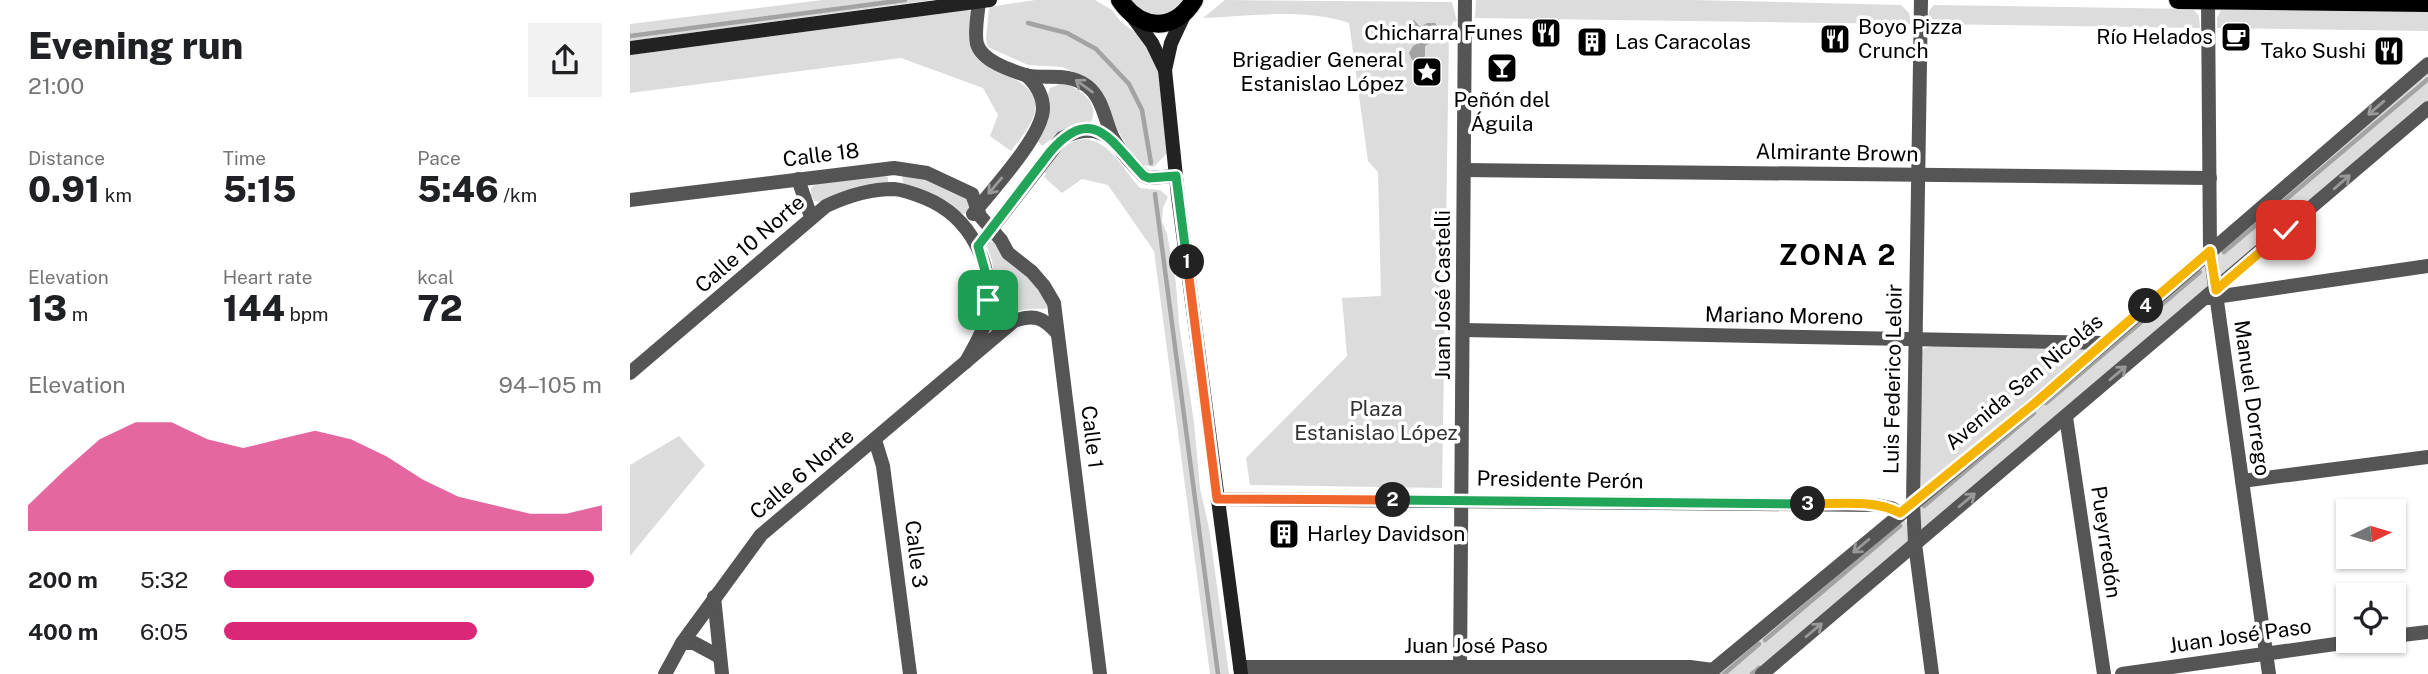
<!DOCTYPE html>
<meta charset="utf-8">
<style>
:root{--surface:#fff;--page:#f2f2f2;--text:#202124;--muted:#757577;--accent:#db2777}
body{margin:0;font-family:"Public Sans",sans-serif;background:var(--page);color:var(--text);height:100vh;display:flex;flex-direction:column;font-size:26px;white-space:nowrap}
*{box-sizing:border-box;margin:0}
p{font-size:23px;color:var(--muted)}
.icon{flex:none;width:38px;height:38px;fill:none;stroke:currentColor;stroke-width:2;stroke-linecap:round;stroke-linejoin:round}
.map{position:relative;flex:1;overflow:hidden}
.drawer{display:flex;flex-direction:column;background:var(--surface);width:630px}
.drawer>*{flex:none}
.needle{width:46px;rotate:85deg}
.fabs{position:absolute;left:1706px;top:499px;display:grid;gap:14px}
.fabs a{display:grid;place-items:center;width:70px;height:70px;border-radius:0px;background:var(--surface);box-shadow:0 2px 5px #0004;font-size:35px}
.pin{position:absolute;display:grid;place-items:center;width:60px;height:60px;color:#fff;margin:-30px;border-radius:14px;box-shadow:0 4px 10px #0006}
.km{position:absolute;width:35px;height:35px;margin:-18px;border-radius:50%;background:#222;color:#fff;font-size:19px;line-height:35px;text-align:center}
.round{display:grid;place-items:center;flex:none;width:74px;height:74px;border-radius:0px;background:var(--page)}
.summary{display:flex;align-items:center;justify-content:space-between;height:119px;padding:0 28px}
h1{font-size:38px;font-weight:800;line-height:52px}
.stats{display:grid;grid-template-columns:repeat(3,1fr);gap:10px;height:119px;padding:7px 28px}
.stats div{display:grid;align-content:center}
.stats b{font-size:35px;font-weight:800}
.stats small{font-size:19px;font-weight:400}
.stats p{font-size:19px}
.chart{height:196px;padding:14px 28px}
.chart p{display:flex;justify-content:space-between}
.chart svg{width:100%;height:126px;margin-top:7px;fill:var(--accent);opacity:.7}
ul{padding:0 28px;list-style:none;font-size:23px}
li{display:grid;grid-template-columns:112px 84px 1fr;align-items:center;height:52px}
li i{height:18px;border-radius:9px;background:var(--accent)}
main{display:flex;flex:1;min-height:0}
.map>svg:first-child{display:block}
.green{fill:#dcdcdc}
.water{fill:#a3a3a3}
.lines{fill:none;stroke-linecap:round;stroke-linejoin:round}
.stream{stroke:#a3a3a3;stroke-width:4.5}
.primary-casing{stroke:#dbdbdb;stroke-width:20}
.minor{stroke:#555;stroke-width:14}
.tertiary{stroke:#555;stroke-width:14}
.secondary{stroke:#222;stroke-width:14}
.primary{stroke:#000;stroke-width:18}
.oneway{stroke:#999}
.split-1-casing{stroke:#fff;stroke-width:14}
.split-2-casing{stroke:#fff;stroke-width:14}
.split-3-casing{stroke:#fff;stroke-width:14}
.split-4-casing{stroke:#fff;stroke-width:14}
.split-5-casing{stroke:#fff;stroke-width:14}
.split-1{stroke:#22a559;stroke-width:9}
.split-2{stroke:#f0652b;stroke-width:9}
.split-3{stroke:#22a559;stroke-width:9}
.split-4{stroke:#f5b400;stroke-width:9}
.split-5{stroke:#f5b400;stroke-width:9}
.labels{text-anchor:middle;stroke-width:7;stroke-linejoin:round;paint-order:stroke}
.poi-label{font-size:21px;fill:#000;stroke:#fff;text-anchor:end}
.street-label{font-size:21px;fill:#000;stroke:#fff}
.park-label{font-size:21px;fill:#333;stroke:#fff}
.district-label{font-size:28px;font-weight:bold;letter-spacing:2px;fill:#000;stroke:#fff}
</style>
<main>
<section class="drawer">
<div class="summary"><div><h1>Evening run</h1><p>21:00</p></div><a class="round"><svg class="icon" aria-label="share" viewBox="0 0 24 24"><path d="M12 15V3M7 8l5-5 5 5M5 13v7h14v-7"/></svg></a></div>
<div class="stats">
<div><p>Distance</p><b>0.91<small> km</small></b></div>
<div><p>Time</p><b>5:15</b></div>
<div><p>Pace</p><b>5:46<small> /km</small></b></div>
</div>
<div class="stats">
<div><p>Elevation</p><b>13<small> m</small></b></div>
<div><p>Heart rate</p><b>144<small> bpm</small></b></div>
<div><p>kcal</p><b>72</b></div>
</div>
<div class="chart"><p><span>Elevation</span>94–105 m</p>
<svg viewBox="0 0 160 44" preserveAspectRatio="none"><path d="M0 44V35L10 23L20 12L30 6L40 6L50 12L60 15L70 12L80 9L90 12L100 18L110 26L120 32L130 35L140 38L150 38L160 35V44z"/></svg>
</div>
<ul>
<li><b>200 m</b>5:32<i style="width:98%"></i></li>
<li><b>400 m</b>6:05<i style="width:67%"></i></li>
</ul>
</section>
<div class="map">
<svg width="1798" height="674" viewBox="0 0 1798 674">
<rect width="100%" height="100%" fill="#fff"/>
<g class="green">
<path d="M192,0H302L0,41V24Z"/>
<path d="M405,0H465L482,10L491,22L514,39L528,67L537,153L524,167L513,165L500,151L488,131L478,104L466,86L449,74L432,67L398,65L358,47L356,39L359,7Z"/>
<path d="M501,0H557C542,19 516,21 501,0Z"/>
<path d="M595,0L822,2L827,21L823,22L819,36L812,488L620,485L616,458L717,356L712,298L751,296L748,172L738,161L719,23C674,8 620,16 573,18Z"/>
<path d="M846,0H1062L1271,5L1279,13L1281,24L845,18Z"/>
<path d="M1304,5L1563,9L1569,16L1570,28L1297,24L1299,11Z"/>
<path d="M338,10L341,11C340,25 336,43 344,54C350,64 361,67 371,72C422,95 409,115 381,151L360,136L368,115L353,88L271,58L0,93V55Z"/>
<path d="M1591,10L1798,12V31L1587,28V18Z"/>
<path d="M1798,71V105L1592,277C1586,271 1586,259 1588,251Z"/>
<path d="M432,83C448,87 471,103 461,122L432,131L412,146L408,141L418,120V94L420,88Z"/>
<path d="M454,139C482,142 492,169 510,188L530,190L538,197L533,208L532,221L537,234L546,284L549,324L564,422L570,488L579,528L599,674H580L524,251L478,185L452,179L432,193L414,177L416,174L413,171C426,155 432,142 454,139Z"/>
<path d="M277,174L296,179L339,200L340,208L335,214L329,213L274,186L272,177Z"/>
<path d="M253,175L258,177V182L254,185L192,202L185,201L181,196V188L187,183Z"/>
<path d="M360,242H365L402,279L419,305L415,309C389,308 381,310 363,331H360L367,298L362,261L357,246Z"/>
<path d="M1574,265L1576,266L1580,286L1292,530L1289,526V503Z"/>
<path d="M1304,346L1458,350L1289,490L1290,354L1294,348Z"/>
<path d="M49,436L75,465L0,556V465Z"/>
<path d="M1273,518L1277,523L1278,544L1125,674H1086Z"/>
</g>
<path class="water" d="M784,20L790,27L797,23H805L811,31L808,39L795,46V56L789,62L782,60L779,53L783,46L792,41L790,31L782,32L778,28V23Z"/>
<g class="lines">
<g class="stream">
<path d="M398,23L437,33L466,49L499,84L512,110L521,163"/>
<path d="M0,36L275,0"/>
<path d="M525,194L588,674"/>
<path d="M1594,252L1798,79"/>
<path d="M1416,403L1570,272"/>
<path d="M1294,506L1404,413"/>
<path d="M1135,640L1270,526"/>
<path d="M1094,674L1129,644"/>
<path d="M1122,674L1129,668"/>
</g>
<g class="primary-casing">
<g id="primary">
<path d="M490,0C510,30 544,33 564,0"/>
<path d="M1548,0L1798,3"/>
</g>
</g>
<g class="minor">
<path d="M349,1C348,14 344,32 347,44C352,61 380,70 395,75C416,80 437,71 457,86C473,98 475,121 483,138C490,152 503,165 514,176L519,178L546,176"/>
<path d="M1578,1L1580,251L1639,674"/>
<path d="M834,170L1580,178"/>
<path d="M168,179L181,217"/>
<path d="M0,200L264,168L297,173L342,194L350,216L371,240L378,253L402,272L414,286L424,303L470,674"/>
<path d="M343,214C361,191 412,137 413,109C413,95 406,84 396,75"/>
<path d="M348,246L432,138C452,128 466,128 484,140"/>
<path d="M833,330L1473,343"/>
<path d="M0,373L196,206C217,196 240,189 264,189C275,190 285,194 295,198C341,217 364,264 357,313C355,330 344,347 336,362"/>
<path d="M1436,417L1474,674"/>
<path d="M245,440L253,466L280,674"/>
<path d="M1612,481L1798,457"/>
<path d="M587,499L1246,505L1261,508L1271,513"/>
<path d="M84,597L92,674"/>
<path d="M1764,636L1798,632"/>
<path d="M52,643H64L90,657"/>
<path d="M610,667H1060L1083,670"/>
<path d="M35,674L52,643L131,535L384,321C404,314 413,317 427,333"/>
<path d="M830,674L835,0"/>
<path d="M1492,674L1734,640"/>
</g>
<g class="tertiary">
<path d="M1291,0L1283,502L1285,544L1302,674"/>
<path d="M1578,298L1798,266"/>
<path d="M1078,674L1405,403L1798,64"/>
<path d="M1132,674L1798,108"/>
</g>
<g class="secondary">
<path d="M502,16L522,43L535,70L548,196L611,674"/>
<path d="M0,48L360,0"/>
<path d="M535,70L541,43L555,13"/>
</g>
<use href="#primary" class="primary"/>
</g>
<defs><path id="oneway-shaft" d="M-6 0H5M1.5-3L5.5 0L1.5 3" fill="none" stroke-width="1.6" stroke-linecap="round" stroke-linejoin="round" transform="scale(1.75)"/></defs>
<g class="oneway">
<use href="#oneway-shaft" transform="translate(454 86) rotate(-144)"/>
<use href="#oneway-shaft" transform="translate(1746 108) rotate(139)"/>
<use href="#oneway-shaft" transform="translate(1712 182) rotate(-41)"/>
<use href="#oneway-shaft" transform="translate(365 186) rotate(130)"/>
<use href="#oneway-shaft" transform="translate(1488 373) rotate(-40)"/>
<use href="#oneway-shaft" transform="translate(1337 500) rotate(-40)"/>
<use href="#oneway-shaft" transform="translate(1231 546) rotate(140)"/>
<use href="#oneway-shaft" transform="translate(1184 630) rotate(-40)"/>
</g>
<g class="lines">
<g class="split-1-casing">
<path id="split-1" d="M358,300L357,278L348,246L420,152C464,101 482,144 514,176L519,178L546,176L557,262"/>
</g>
<g class="split-2-casing">
<path id="split-2" d="M557,262L587,499L763,500"/>
</g>
<g class="split-3-casing">
<path id="split-3" d="M763,500L1178,504"/>
</g>
<g class="split-4-casing">
<path id="split-4" d="M1178,504C1208,504 1244,499 1270,513L1405,403L1516,306"/>
</g>
<g class="split-5-casing">
<path id="split-5" d="M1516,306L1580,251L1586,290L1656,230"/>
</g>
<use href="#split-1" class="split-1"/>
<use href="#split-2" class="split-2"/>
<use href="#split-3" class="split-3"/>
<use href="#split-4" class="split-4"/>
<use href="#split-5" class="split-5"/>
</g>
<defs>
<g id="restaurant-square" transform="scale(1.575)"><rect x="-9" y="-9" width="18" height="18" rx="4" fill="#000" stroke="#fff"/><path d="M-5-6h1v4h1v-4h1v4h1v-4h1v5L-1.5 .5V6h-2V.5L-5-1ZM5-6V6H3V1.5H1.5Q1.5-4 5-6Z" fill="#fff"/></g>
<g id="cafe-square" transform="scale(1.575)"><rect x="-9" y="-9" width="18" height="18" rx="4" fill="#000" stroke="#fff"/><path d="M-5.5-4.5H6V0H3Q3 3.5 0 3.5H-2.5Q-5.5 3.5-5.5 0ZM3-3.2v2h1.7v-2ZM-6 4.5H4V6H-6Z" fill="#fff"/></g>
<g id="building-square" transform="scale(1.575)"><rect x="-9" y="-9" width="18" height="18" rx="4" fill="#000" stroke="#fff"/><path d="M-4-6H4V6H1V3H-1V6H-4ZM-2.5-4.3h1.7v1.8h-1.7ZM.8-4.3h1.7v1.8H.8ZM-2.5-1h1.7V.8h-1.7ZM.8-1h1.7V.8H.8Z" fill="#fff"/></g>
<g id="bar-square" transform="scale(1.575)"><rect x="-9" y="-9" width="18" height="18" rx="4" fill="#000" stroke="#fff"/><path d="M-6-5H6L.8 .8V4.5H3.5V6h-7V4.5H-.8V.8Z" fill="#fff"/></g>
<g id="sight-square" transform="scale(1.575)"><rect x="-9" y="-9" width="18" height="18" rx="4" fill="#000" stroke="#fff"/><path d="M0-6L1.8-2.2L6-1.7L2.9 1.2L3.7 5.4L0 3.3L-3.7 5.4L-2.9 1.2L-6-1.7L-1.8-2.2Z" fill="#fff"/></g>
</defs>
<g fill-rule="evenodd">
<use href="#restaurant-square" x="916" y="33"/>
<use href="#cafe-square" x="1606" y="37"/>
<use href="#restaurant-square" x="1205" y="39"/>
<use href="#building-square" x="962" y="42"/>
<use href="#restaurant-square" x="1759" y="51"/>
<use href="#bar-square" x="872" y="68"/>
<use href="#sight-square" x="797" y="72"/>
<use href="#building-square" x="654" y="534"/>
</g>
<g class="labels">
<g class="poi-label">
<text x="1228" y="34" text-anchor="start">Boyo Pizza<tspan x="1228" dy="24">Crunch</tspan></text>
<text x="893" y="40">Chicharra Funes</text>
<text x="1583" y="44">Río Helados</text>
<text x="985" y="49" text-anchor="start">Las Caracolas</text>
<text x="1736" y="58">Tako Sushi</text>
<text x="774" y="67">Brigadier General<tspan x="774" dy="24">Estanislao López</tspan></text>
<text x="872" y="107" text-anchor="middle">Peñón del<tspan x="872" dy="24">Águila</tspan></text>
<text x="677" y="541" text-anchor="start">Harley Davidson</text>
</g>
<g class="street-label">
<text transform="translate(1207 153) rotate(1)" y="7">Almirante Brown</text>
<text transform="translate(191 155) rotate(-7)" y="7">Calle 18</text>
<text transform="translate(120 244) rotate(-41)" y="7">Calle 10 Norte</text>
<text transform="translate(813 295) rotate(-90)" y="7">Juan José Castelli</text>
<text transform="translate(1154 316) rotate(1)" y="7">Mariano Moreno</text>
<text transform="translate(1263 379) rotate(-89)" y="7">Luis Federico Leloir</text>
<text transform="translate(1394 382) rotate(-40)" y="7">Avenida San Nicolás</text>
<text transform="translate(1622 398) rotate(82)" y="7">Manuel Dorrego</text>
<text transform="translate(462 437) rotate(83)" y="7">Calle 1</text>
<text transform="translate(172 474) rotate(-40)" y="7">Calle 6 Norte</text>
<text transform="translate(930 480) rotate(1)" y="7">Presidente Perón</text>
<text transform="translate(1476 542) rotate(82)" y="7">Pueyrredón</text>
<text transform="translate(286 554) rotate(83)" y="7">Calle 3</text>
<text transform="translate(1610 636) rotate(-8)" y="7">Juan José Paso</text>
<text x="846" y="653">Juan José Paso</text>
</g>
<g class="park-label">
<text x="746" y="416">Plaza<tspan x="746" dy="24">Estanislao López</tspan></text>
</g>
<g class="district-label">
<text x="1208" y="265">ZONA 2</text>
</g>
</g>
</svg>
<div class="fabs">
<a><svg class="needle" viewBox="-14 -14 28 28"><path d="M0-13l5 13h-10z" fill="#e53935"/><path d="M0 13l5-13h-10z" fill="#757577"/></svg></a>
<a><svg class="icon" aria-label="locate" viewBox="0 0 24 24"><circle cx="12" cy="12" r="6"/><path d="M12 2v4M12 18v4M2 12h4M18 12h4"/></svg></a>
</div>
<div class="pin" style="left:358px;top:300px;background:#1e9e55"><svg class="icon" aria-label="arrive" viewBox="0 0 24 24"><path d="M6 21V4h12l-3 4 3 4H6"/></svg></div>
<div class="pin" style="left:1656px;top:230px;background:#d93025"><svg class="icon" aria-label="check" viewBox="0 0 24 24"><path d="M5 12l5 5 9-10"/></svg></div>
<b class="km" style="left:557px;top:262px">1</b>
<b class="km" style="left:763px;top:500px">2</b>
<b class="km" style="left:1178px;top:504px">3</b>
<b class="km" style="left:1516px;top:306px">4</b>
</div>
</main>
